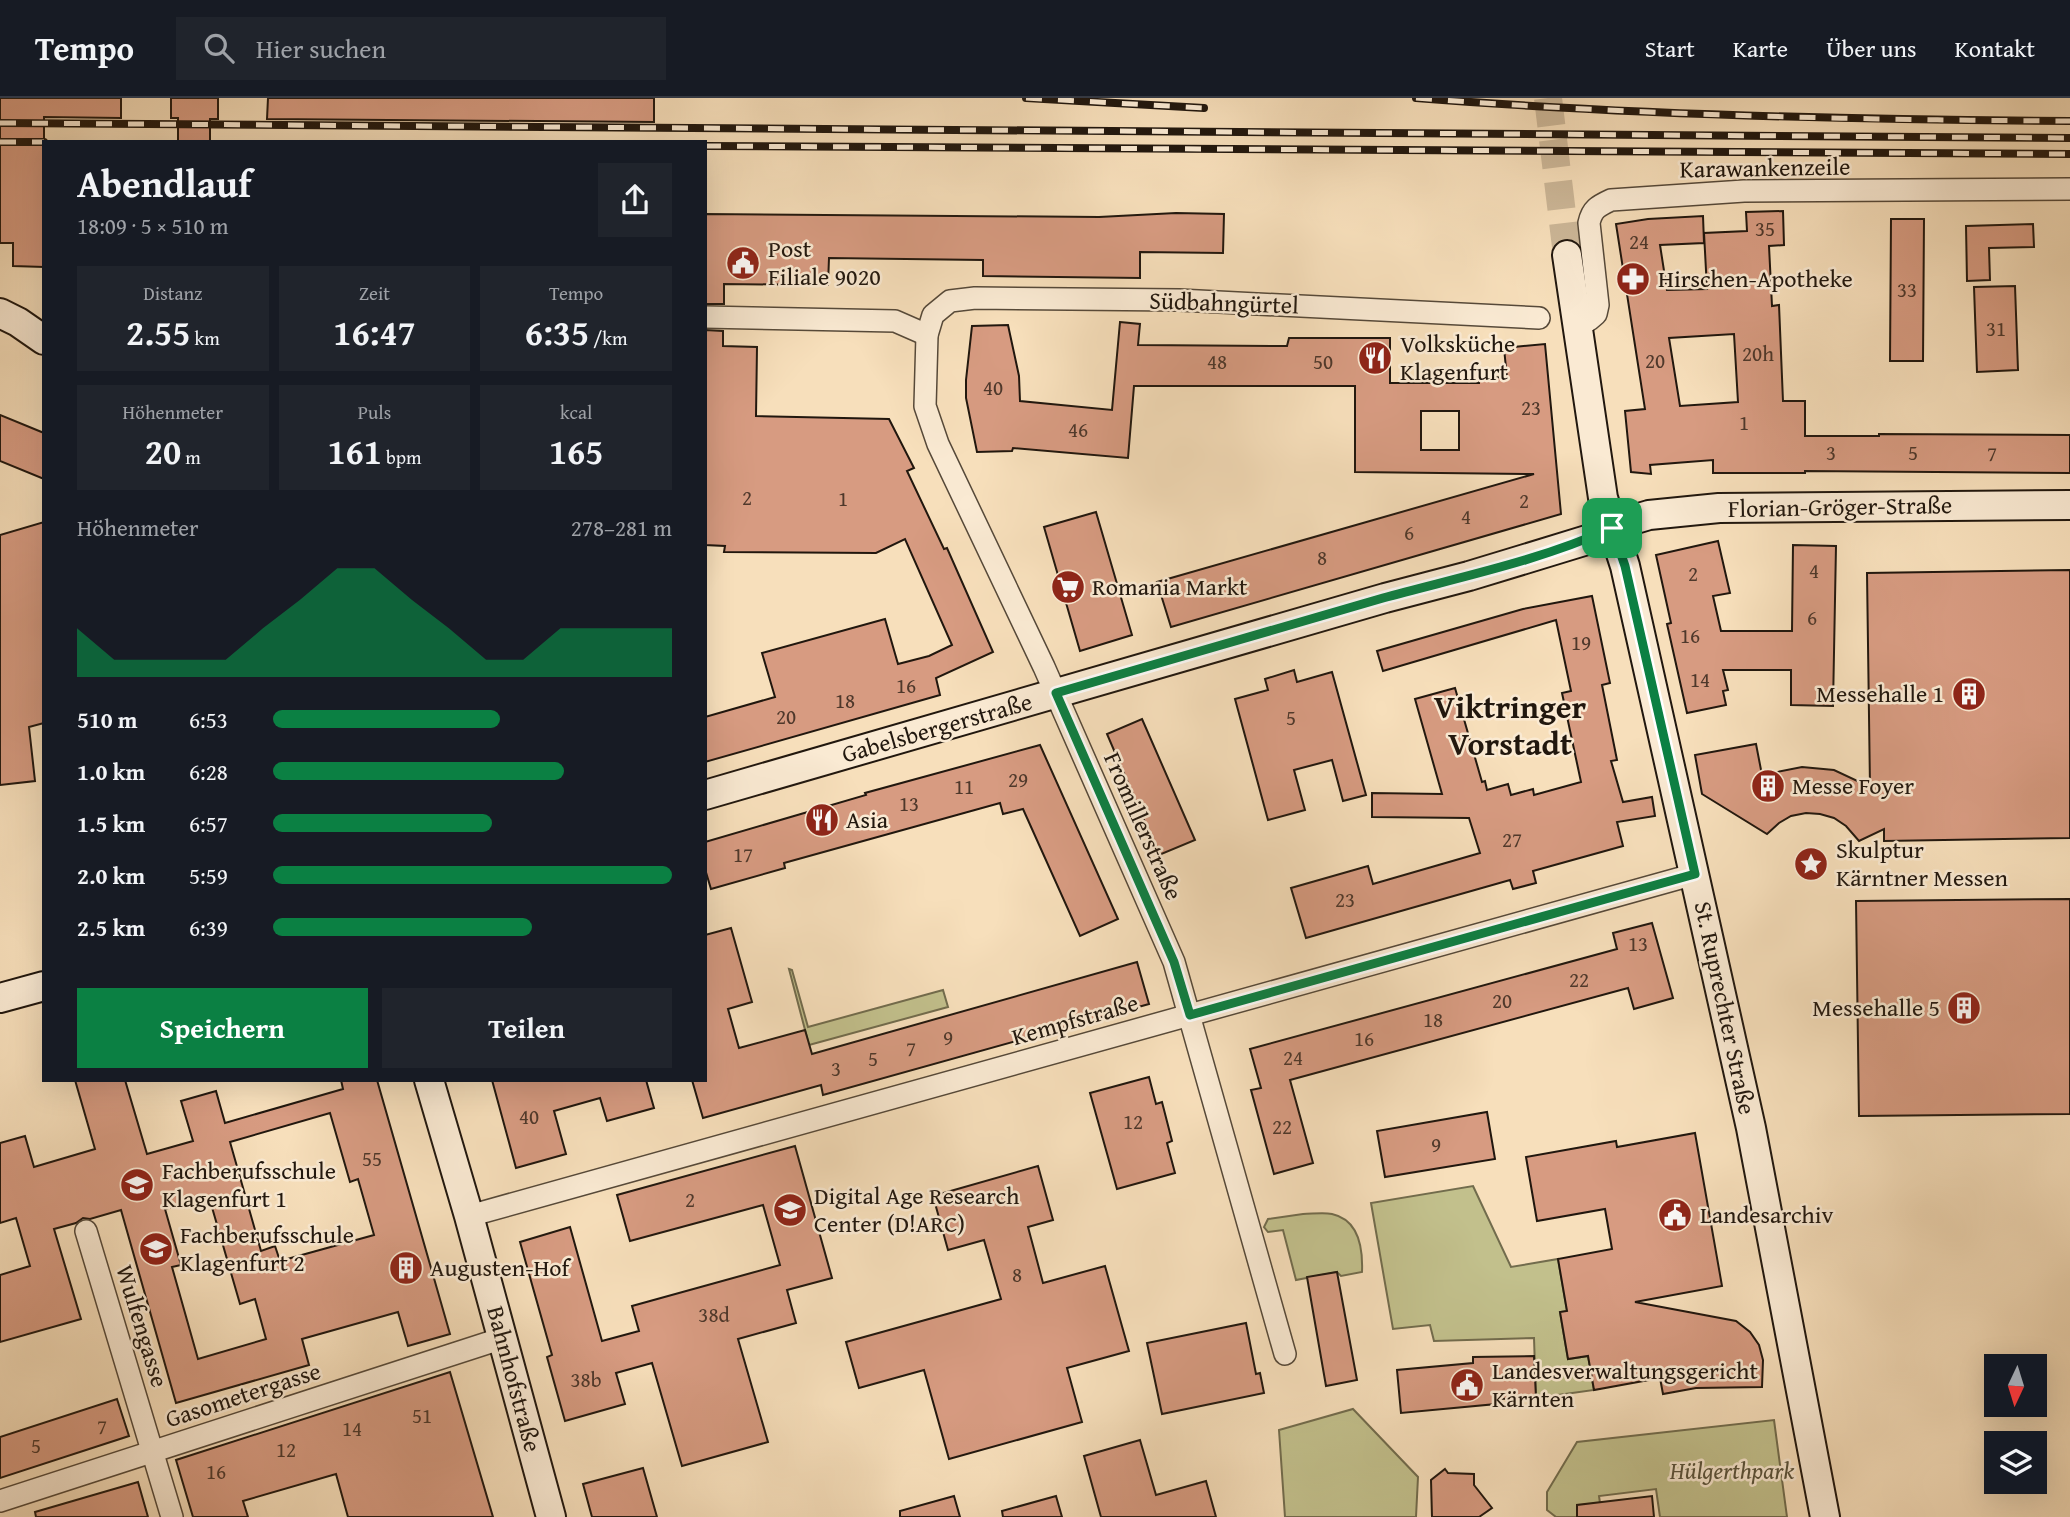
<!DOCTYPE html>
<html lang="de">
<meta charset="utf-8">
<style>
:root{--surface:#171b24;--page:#20242c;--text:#f1f3f6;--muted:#9ea1a6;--line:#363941;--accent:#0b8043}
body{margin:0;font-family:"Gentium Book Plus",serif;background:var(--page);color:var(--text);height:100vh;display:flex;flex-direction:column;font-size:26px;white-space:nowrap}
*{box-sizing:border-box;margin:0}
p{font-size:23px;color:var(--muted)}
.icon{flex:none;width:38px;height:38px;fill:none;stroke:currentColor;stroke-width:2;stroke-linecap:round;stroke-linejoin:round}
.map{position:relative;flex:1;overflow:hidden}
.details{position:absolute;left:42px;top:42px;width:665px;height:942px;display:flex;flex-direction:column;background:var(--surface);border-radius:0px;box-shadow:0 7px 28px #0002}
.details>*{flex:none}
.needle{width:46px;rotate:184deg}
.fabs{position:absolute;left:1984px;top:1256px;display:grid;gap:14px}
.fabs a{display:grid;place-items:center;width:63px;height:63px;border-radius:0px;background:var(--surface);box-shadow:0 7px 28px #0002;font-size:35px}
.pin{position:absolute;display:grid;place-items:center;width:60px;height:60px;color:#fff;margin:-30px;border-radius:14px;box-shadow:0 4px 10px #0006}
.round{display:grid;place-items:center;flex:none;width:74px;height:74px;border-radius:0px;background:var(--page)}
.headline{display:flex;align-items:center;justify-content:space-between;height:119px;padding:0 35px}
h1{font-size:38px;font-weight:700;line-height:52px}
.stats{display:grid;grid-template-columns:repeat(3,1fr);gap:10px;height:119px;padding:7px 35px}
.stats div{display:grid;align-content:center;border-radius:0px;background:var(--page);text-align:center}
.stats b{font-size:35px;font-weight:700}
.stats small{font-size:19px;font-weight:400}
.stats p{font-size:19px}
.chart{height:196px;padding:14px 35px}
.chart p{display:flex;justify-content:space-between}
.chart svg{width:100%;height:126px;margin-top:7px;fill:var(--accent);opacity:.7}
.primary-button{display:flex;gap:14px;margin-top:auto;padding:14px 35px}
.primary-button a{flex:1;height:80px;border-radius:0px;background:var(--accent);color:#fff;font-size:28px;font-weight:700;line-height:80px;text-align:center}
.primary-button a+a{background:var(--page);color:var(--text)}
ul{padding:0 35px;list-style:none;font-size:23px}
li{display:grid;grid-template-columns:112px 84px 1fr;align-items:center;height:52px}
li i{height:18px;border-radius:9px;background:var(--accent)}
header{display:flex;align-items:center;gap:42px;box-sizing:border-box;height:98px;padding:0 35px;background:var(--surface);border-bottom:2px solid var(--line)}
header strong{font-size:33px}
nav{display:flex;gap:38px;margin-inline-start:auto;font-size:24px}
.search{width:490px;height:63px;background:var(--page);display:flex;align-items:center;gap:18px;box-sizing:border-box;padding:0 24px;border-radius:0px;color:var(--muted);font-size:26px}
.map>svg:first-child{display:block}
.green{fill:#c2c08c;stroke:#726c4d;stroke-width:2}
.building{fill:#d79b81;stroke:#21170e;stroke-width:2;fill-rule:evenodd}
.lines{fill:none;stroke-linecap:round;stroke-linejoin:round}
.secondary-tunnel{stroke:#ccb798;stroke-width:28;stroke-dasharray:28 14;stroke-linecap:butt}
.street-casing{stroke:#564939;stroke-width:24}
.secondary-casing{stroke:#21170e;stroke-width:32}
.street{stroke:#faead3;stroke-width:21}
.secondary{stroke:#faead3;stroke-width:28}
.rail-casing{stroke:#21170e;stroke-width:8}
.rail{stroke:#faead3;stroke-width:5;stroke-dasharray:16;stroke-linecap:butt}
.route-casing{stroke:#fff;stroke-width:14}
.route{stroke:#0b8043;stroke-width:9}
.labels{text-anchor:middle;stroke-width:5;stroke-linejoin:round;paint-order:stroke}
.number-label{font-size:21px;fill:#4e382b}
.street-label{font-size:24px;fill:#21170e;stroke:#faead3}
.poi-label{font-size:24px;fill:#21170e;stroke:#faead3;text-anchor:start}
.park-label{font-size:24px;font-style:italic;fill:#59523a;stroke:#faead3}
.district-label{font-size:32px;font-weight:bold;fill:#21170e;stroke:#faead3}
</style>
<header>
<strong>Tempo</strong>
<div class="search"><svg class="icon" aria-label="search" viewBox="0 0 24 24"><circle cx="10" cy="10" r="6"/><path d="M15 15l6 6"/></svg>Hier suchen</div>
<nav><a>Start</a><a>Karte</a><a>Über uns</a><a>Kontakt</a></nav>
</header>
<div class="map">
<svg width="2070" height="1419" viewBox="0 0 2070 1419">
<rect width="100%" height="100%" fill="#f7dfbb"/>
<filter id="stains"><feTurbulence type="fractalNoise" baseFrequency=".00286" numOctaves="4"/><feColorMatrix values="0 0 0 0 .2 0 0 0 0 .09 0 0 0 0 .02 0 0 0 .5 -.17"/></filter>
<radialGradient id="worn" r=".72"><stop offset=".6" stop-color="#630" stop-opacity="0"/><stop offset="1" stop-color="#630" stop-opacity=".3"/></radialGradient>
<g class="green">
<path d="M789,871L792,872L808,929L943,892L948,909L809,947Z"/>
<path d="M1473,1088L1511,1169L1558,1161L1567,1213L1560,1214L1568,1261L1588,1258L1594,1292L1536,1300L1534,1240L1434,1243L1430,1227L1393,1231L1371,1105Z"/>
<path d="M1303,1116C1312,1116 1323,1114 1332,1116C1359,1122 1363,1150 1362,1174L1341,1178L1337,1174L1296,1182L1283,1132L1268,1134L1264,1129L1268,1121Z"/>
<path d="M1353,1311L1418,1379L1416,1419H1285L1279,1332Z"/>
<path d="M1774,1322L1787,1419H1660L1656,1391L1599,1398L1602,1419H1556L1547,1412V1394L1577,1344Z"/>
</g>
<g class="building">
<path d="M0,0H121V20L44,19V169L13,168V145H0Z"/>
<path d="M171,0H218V21H210V44H178V20H171Z"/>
<path d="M268,0H654V24L267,21Z"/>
<path d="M1783,113L1784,147L1769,148L1772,208L1779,207L1783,303H1805V338H1879V336L2070,337V375L1805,373V375H1713V362L1650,367L1651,376L1631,374L1625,313L1645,311L1616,126L1648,121L1703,118L1704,145L1660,147L1667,192L1707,191L1704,135L1747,133L1746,114ZM1734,236L1738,304L1680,308L1669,240Z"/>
<path d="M1176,115L1224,116L1223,155L1140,154V180L983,178V162L829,160L828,187L724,186V206H705V116L1099,119Z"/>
<path d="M1891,121H1924L1923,263H1890Z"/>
<path d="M2033,126L2034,149L1989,150L1990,182L1967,183L1966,128Z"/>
<path d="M2015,188L2018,272L1977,274L1974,189Z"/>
<path d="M1120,224L1140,226L1138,247L1287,248L1289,240H1390V285H1479V278L1507,280L1504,250L1545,246L1561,416L1171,529L1157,484L1534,376L1355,374V288H1134L1128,360L1013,350L1012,353L977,354L966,300V282L972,228L1008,227L1019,278L1020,303L1112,312ZM1421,313H1459V352H1421Z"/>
<path d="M705,232L723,233V248L757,249L756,318L889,321L914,370L907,373L944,451L947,450L993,554L936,580L940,597L705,664V619L775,599L762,555L885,521L898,566L929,558L952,547L905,441L876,455L724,454L725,448L705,447Z"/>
<path d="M0,317L44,335V381L0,363Z"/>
<path d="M1096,414L1132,537L1080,553L1044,429Z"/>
<path d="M44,424V625L29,629L35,683L0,687V437Z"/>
<path d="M1718,443L1730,495L1713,498L1721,533H1792L1793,447L1836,448L1833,608L1791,607V572H1723L1728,592L1723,593L1726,607L1687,615L1667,526L1671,525L1656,457Z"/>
<path d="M2070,472V740L1884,743V731L1859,743L1846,728L1834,720L1820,716L1806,715L1791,718L1779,725L1767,736L1702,696L1695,657L1756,646L1762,677L1802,669L1834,672L1870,689L1867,475Z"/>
<path d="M1592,498L1610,585L1602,587L1617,662L1611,663L1623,704L1652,699L1655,718L1617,724L1623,748L1533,773L1536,785L1513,791L1510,782L1306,840L1291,790L1368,768L1373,786L1480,755L1469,720L1372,719V695L1442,696L1415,601L1455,590L1482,684L1485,683L1487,692L1508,686L1511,697L1533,691L1534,697L1581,684L1562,595L1571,593L1556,522L1383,573L1377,553L1523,511Z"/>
<path d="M1294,572L1297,584L1332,574L1366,697L1343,703L1332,662L1294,672L1305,712L1268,722L1235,601L1268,592L1265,581Z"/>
<path d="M1142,621L1195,742L1159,757L1107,636Z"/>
<path d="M1040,647L1118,821L1080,838L1023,711L1003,716L1000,705L784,765L785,770L711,791L705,771V744L866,697L865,695Z"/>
<path d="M2070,801V1016L1859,1018L1856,803Z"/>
<path d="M1652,825L1673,900L1634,911L1628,890L1290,982L1313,1065L1274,1076L1251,992L1261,990L1250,951L1617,851L1613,835Z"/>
<path d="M731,830L752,904L728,911L739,950L805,932L812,956L1137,864L1149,906L823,997L821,987L703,1020L692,982H705V837Z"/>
<path d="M1149,979L1156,1006L1162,1004L1172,1043L1167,1045L1175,1075L1117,1091L1090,995Z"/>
<path d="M75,982H125L147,1056L193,1043L181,1003L216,993L225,1025L343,991L341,982H377L450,1236L408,1248L398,1214L302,1241L309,1267L176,1305L121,1112L90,1121L83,1120L76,1125L54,1131L81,1221L0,1244V1177L30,1168L16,1120L0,1125V1045L25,1038L34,1069L95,1051ZM330,1015L350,1084L358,1081L374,1137L280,1163L275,1148L261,1153L230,1044ZM209,1099L240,1206L255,1201L266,1241L198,1261L172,1169L181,1167L165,1111Z"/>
<path d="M492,982H646L654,1010L607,1023L600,1000L554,1013L566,1056L516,1070Z"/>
<path d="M1487,1014L1495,1061L1385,1079L1377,1033Z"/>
<path d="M1695,1035L1722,1188L1635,1204L1736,1223L1750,1234L1759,1247L1763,1262L1762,1289L1696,1290L1663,1296L1660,1280L1594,1292L1588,1258L1568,1261L1560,1214L1567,1213L1558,1161L1612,1151L1605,1111L1537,1123L1526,1059L1616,1043L1617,1049Z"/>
<path d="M795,1048L832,1180L787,1192L796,1225L738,1241L768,1344L682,1368L652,1265L616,1275L625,1306L565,1323L547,1259L552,1257L520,1144L570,1129L602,1243L639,1233L632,1208L780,1167L763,1107L630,1143L617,1097Z"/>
<path d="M1038,1068L1053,1122L1028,1129L1043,1185L1105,1168L1129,1253L1067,1270L1082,1324L949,1361L924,1272L859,1290L846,1244L1001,1201L984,1142L948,1152L933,1098Z"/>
<path d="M1337,1174L1357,1282L1326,1288L1307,1179Z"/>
<path d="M1246,1225L1256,1276L1260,1275L1264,1295L1162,1316L1147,1245Z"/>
<path d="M1534,1258L1536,1300L1495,1301L1496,1306L1401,1315L1397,1272L1473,1265V1259Z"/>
<path d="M450,1274L493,1419H348L336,1376L243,1403L248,1419H193L176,1362Z"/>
<path d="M117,1301L129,1338L0,1380V1339Z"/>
<path d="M1140,1342L1156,1397L1206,1383L1216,1419H1101L1084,1358Z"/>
<path d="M643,1370L657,1419H592L583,1386Z"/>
<path d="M1445,1371L1448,1375L1474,1376V1387L1492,1410L1479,1419H1432L1431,1382Z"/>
<path d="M138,1384L148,1419H36L35,1414Z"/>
<path d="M954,1398L960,1419H900V1413Z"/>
<path d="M1056,1398L1062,1419H1003L1002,1413Z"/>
<path d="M1652,1398L1654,1419H1577V1407Z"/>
</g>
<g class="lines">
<path class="secondary-tunnel" d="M1548,0L1567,157"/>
<g class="street-casing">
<g id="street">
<path d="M705,219L895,223L927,237"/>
<path d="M1575,221L1589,222L1596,216L1598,207L1589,125C1592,111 1598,108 1611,102L1744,93L2070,91"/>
<path d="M469,1118L1695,776"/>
<path d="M86,1133L172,1419"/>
<path d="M1285,1256L1174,864L1044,569L938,346L925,308L927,237L933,217L950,203L975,200L1179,202L1539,220"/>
<path d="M0,1403L503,1240"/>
</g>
</g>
<g class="secondary-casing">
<g id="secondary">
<path d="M1567,157L1603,400L1625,468L1751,1030L1825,1419"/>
<path d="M0,215L18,224L44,242"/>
<path d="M705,697L1385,500L1469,478L1525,461L1587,442L1629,423L1649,417L1719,410L2070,407"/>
<path d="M0,900L44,888"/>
<path d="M429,982L469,1118L551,1419"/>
</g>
</g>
<use href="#street" class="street"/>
<use href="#secondary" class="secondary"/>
<g class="rail-casing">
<g id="rail">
<path d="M1026,0L1204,10"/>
<path d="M1416,0C1634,17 1852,22 2070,23"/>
<path d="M0,25L2070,40"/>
<path d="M0,44H44"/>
<path d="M705,48L2070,56"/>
</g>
</g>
<use href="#rail" class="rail"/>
</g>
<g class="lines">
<g class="route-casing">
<path id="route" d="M1612,430L1625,468L1695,776L1190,917L1174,864L1056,595C1165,564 1274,531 1383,500C1460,479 1539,463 1612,430Z"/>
</g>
<use href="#route" class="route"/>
</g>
<defs>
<g id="civic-disc" transform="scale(1.75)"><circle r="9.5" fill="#8f2418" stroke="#faead3"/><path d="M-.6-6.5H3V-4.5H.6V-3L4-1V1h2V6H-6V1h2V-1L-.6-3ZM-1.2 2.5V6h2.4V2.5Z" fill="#fff"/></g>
<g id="pharmacy-disc" transform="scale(1.75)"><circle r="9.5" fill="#8f2418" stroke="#faead3"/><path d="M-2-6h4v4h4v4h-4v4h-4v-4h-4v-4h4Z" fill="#fff"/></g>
<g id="restaurant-disc" transform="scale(1.75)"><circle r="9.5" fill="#8f2418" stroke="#faead3"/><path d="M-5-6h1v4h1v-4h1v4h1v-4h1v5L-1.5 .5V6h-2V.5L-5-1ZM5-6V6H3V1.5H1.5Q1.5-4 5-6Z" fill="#fff"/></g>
<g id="supermarket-disc" transform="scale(1.75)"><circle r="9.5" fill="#8f2418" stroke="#faead3"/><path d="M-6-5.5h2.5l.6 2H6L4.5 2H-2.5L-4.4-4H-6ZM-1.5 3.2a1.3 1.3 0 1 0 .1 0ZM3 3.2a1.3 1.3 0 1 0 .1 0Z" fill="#fff"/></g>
<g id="building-disc" transform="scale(1.75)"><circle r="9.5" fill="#8f2418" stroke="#faead3"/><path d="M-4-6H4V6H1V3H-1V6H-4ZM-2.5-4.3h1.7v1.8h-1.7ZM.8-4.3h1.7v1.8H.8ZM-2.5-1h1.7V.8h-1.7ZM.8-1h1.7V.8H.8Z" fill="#fff"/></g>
<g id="sight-disc" transform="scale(1.75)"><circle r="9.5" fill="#8f2418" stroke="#faead3"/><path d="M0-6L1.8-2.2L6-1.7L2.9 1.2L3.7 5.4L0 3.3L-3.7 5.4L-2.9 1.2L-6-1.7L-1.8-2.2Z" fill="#fff"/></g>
<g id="school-disc" transform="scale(1.75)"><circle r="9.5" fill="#8f2418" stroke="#faead3"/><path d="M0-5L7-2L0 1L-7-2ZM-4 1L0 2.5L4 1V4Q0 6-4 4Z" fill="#fff"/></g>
<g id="university-disc" transform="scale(1.75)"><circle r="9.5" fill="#8f2418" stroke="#faead3"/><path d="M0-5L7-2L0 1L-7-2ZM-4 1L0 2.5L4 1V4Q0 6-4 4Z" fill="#fff"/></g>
</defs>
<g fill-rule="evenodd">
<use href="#civic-disc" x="743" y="165"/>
<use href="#pharmacy-disc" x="1633" y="181"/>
<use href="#restaurant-disc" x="1375" y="260"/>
<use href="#supermarket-disc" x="1068" y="489"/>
<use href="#building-disc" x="1969" y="596"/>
<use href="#building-disc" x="1768" y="688"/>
<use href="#restaurant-disc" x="822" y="722"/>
<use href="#sight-disc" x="1811" y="766"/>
<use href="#building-disc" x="1964" y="910"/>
<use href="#school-disc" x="137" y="1087"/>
<use href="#university-disc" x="790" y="1112"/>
<use href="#civic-disc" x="1675" y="1117"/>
<use href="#school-disc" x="156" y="1151"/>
<use href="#building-disc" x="406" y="1170"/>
<use href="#civic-disc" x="1467" y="1287"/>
</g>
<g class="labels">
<g class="number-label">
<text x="1765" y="138">35</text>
<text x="1639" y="151">24</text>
<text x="1907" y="199">33</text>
<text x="1996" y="238">31</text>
<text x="1758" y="263">20h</text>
<text x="1655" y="270">20</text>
<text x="1217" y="271">48</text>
<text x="1323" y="271">50</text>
<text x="993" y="297">40</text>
<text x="1531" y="317">23</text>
<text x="1744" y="332">1</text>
<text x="1078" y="339">46</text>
<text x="1831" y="362">3</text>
<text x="1913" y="362">5</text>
<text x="1992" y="363">7</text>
<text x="747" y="407">2</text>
<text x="843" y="408">1</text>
<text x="1524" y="410">2</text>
<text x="1466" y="426">4</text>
<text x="1409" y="442">6</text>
<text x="1322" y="467">8</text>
<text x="1814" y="480">4</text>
<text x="1693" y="483">2</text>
<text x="1812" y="527">6</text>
<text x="1690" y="545">16</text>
<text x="1581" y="552">19</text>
<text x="1700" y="589">14</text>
<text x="906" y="595">16</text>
<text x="845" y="610">18</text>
<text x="786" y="626">20</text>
<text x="1291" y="627">5</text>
<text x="1018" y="689">29</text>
<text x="964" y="696">11</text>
<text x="909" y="713">13</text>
<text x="1512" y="749">27</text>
<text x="743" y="764">17</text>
<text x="1345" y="809">23</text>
<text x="1638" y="853">13</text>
<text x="1579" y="889">22</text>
<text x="1502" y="910">20</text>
<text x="1433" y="929">18</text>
<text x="948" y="947">9</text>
<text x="1364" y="948">16</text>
<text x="911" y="958">7</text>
<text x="1293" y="967">24</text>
<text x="873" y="968">5</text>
<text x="836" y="978">3</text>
<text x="529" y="1026">40</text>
<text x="1133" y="1031">12</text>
<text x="1282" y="1036">22</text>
<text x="1436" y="1054">9</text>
<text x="372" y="1068">55</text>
<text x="690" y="1109">2</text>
<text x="1017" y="1184">8</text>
<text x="714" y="1224">38d</text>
<text x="586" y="1289">38b</text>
<text x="422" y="1325">51</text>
<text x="102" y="1336">7</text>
<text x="352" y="1338">14</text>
<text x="36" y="1355">5</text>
<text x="286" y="1359">12</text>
<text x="216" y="1381">16</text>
</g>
<g class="street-label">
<text transform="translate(1765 70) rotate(-1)" y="8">Karawankenzeile</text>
<text transform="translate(1224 205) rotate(2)" y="8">Südbahngürtel</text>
<text transform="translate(1840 409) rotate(-1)" y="8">Florian-Gröger-Straße</text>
<text transform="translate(937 630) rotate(-16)" y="8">Gabelsbergerstraße</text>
<text transform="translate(1143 728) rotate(66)" y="8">Fromillerstraße</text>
<text transform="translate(1725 910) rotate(78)" y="8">St. Ruprechter Straße</text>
<text transform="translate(1075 922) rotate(-16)" y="8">Kempfstraße</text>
<text transform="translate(142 1228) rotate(73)" y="8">Wulfengasse</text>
<text transform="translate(514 1281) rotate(75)" y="8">Bahnhofstraße</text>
<text transform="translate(243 1297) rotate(-18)" y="8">Gasometergasse</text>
</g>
<g class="poi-label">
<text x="768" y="159">Post<tspan x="768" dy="28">Filiale 9020</tspan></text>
<text x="1658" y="189">Hirschen-Apotheke</text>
<text x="1400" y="254">Volksküche<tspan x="1400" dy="28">Klagenfurt</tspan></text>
<text x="1092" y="497">Romania Markt</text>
<text x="1944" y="604" text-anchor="end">Messehalle 1</text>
<text x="1792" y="696">Messe Foyer</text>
<text x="846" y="730">Asia</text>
<text x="1836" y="760">Skulptur<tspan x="1836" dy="28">Kärntner Messen</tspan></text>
<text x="1940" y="918" text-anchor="end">Messehalle 5</text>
<text x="162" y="1081">Fachberufsschule<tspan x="162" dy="28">Klagenfurt 1</tspan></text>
<text x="814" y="1106">Digital Age Research<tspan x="814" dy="28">Center (D!ARC)</tspan></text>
<text x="1700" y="1125">Landesarchiv</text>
<text x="180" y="1145">Fachberufsschule<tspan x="180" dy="28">Klagenfurt 2</tspan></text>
<text x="430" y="1178">Augusten-Hof</text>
<text x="1492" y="1281">Landesverwaltungsgericht<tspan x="1492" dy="28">Kärnten</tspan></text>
</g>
<g class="park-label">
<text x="1732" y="1381">Hülgerthpark</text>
</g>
<g class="district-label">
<text x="1510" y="620">Viktringer<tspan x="1510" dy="37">Vorstadt</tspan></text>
</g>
</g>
<rect width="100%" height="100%" filter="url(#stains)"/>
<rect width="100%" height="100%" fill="url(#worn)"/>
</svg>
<div class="fabs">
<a><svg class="needle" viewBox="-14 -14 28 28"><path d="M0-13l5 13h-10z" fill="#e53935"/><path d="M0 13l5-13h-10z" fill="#9ea1a6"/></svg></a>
<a><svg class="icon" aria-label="layers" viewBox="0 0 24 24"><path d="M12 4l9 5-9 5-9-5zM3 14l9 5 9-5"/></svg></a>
</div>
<div class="pin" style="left:1612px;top:430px;background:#1e9e55"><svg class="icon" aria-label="arrive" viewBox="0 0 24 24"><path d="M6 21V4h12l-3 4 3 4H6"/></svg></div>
<section class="details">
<div class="headline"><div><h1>Abendlauf</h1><p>18:09 · 5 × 510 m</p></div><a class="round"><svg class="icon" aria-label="share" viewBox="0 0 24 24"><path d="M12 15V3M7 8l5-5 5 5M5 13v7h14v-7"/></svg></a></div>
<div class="stats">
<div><p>Distanz</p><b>2.55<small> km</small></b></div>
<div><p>Zeit</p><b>16:47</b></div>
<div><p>Tempo</p><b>6:35<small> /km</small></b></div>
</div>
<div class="stats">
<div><p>Höhenmeter</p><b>20<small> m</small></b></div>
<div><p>Puls</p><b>161<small> bpm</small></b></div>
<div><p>kcal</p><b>165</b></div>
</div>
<div class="chart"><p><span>Höhenmeter</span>278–281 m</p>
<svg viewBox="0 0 160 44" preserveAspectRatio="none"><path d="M0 44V27L10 38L20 38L30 38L40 38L50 27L60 17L70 6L80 6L90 17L100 27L110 38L120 38L130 27L140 27L150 27L160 27V44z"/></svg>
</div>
<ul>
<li><b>510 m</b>6:53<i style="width:57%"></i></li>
<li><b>1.0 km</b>6:28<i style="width:73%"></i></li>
<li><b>1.5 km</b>6:57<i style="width:55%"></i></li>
<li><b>2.0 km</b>5:59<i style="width:100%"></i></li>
<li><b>2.5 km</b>6:39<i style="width:65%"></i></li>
</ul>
<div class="primary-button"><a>Speichern</a><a>Teilen</a></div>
</section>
</div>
